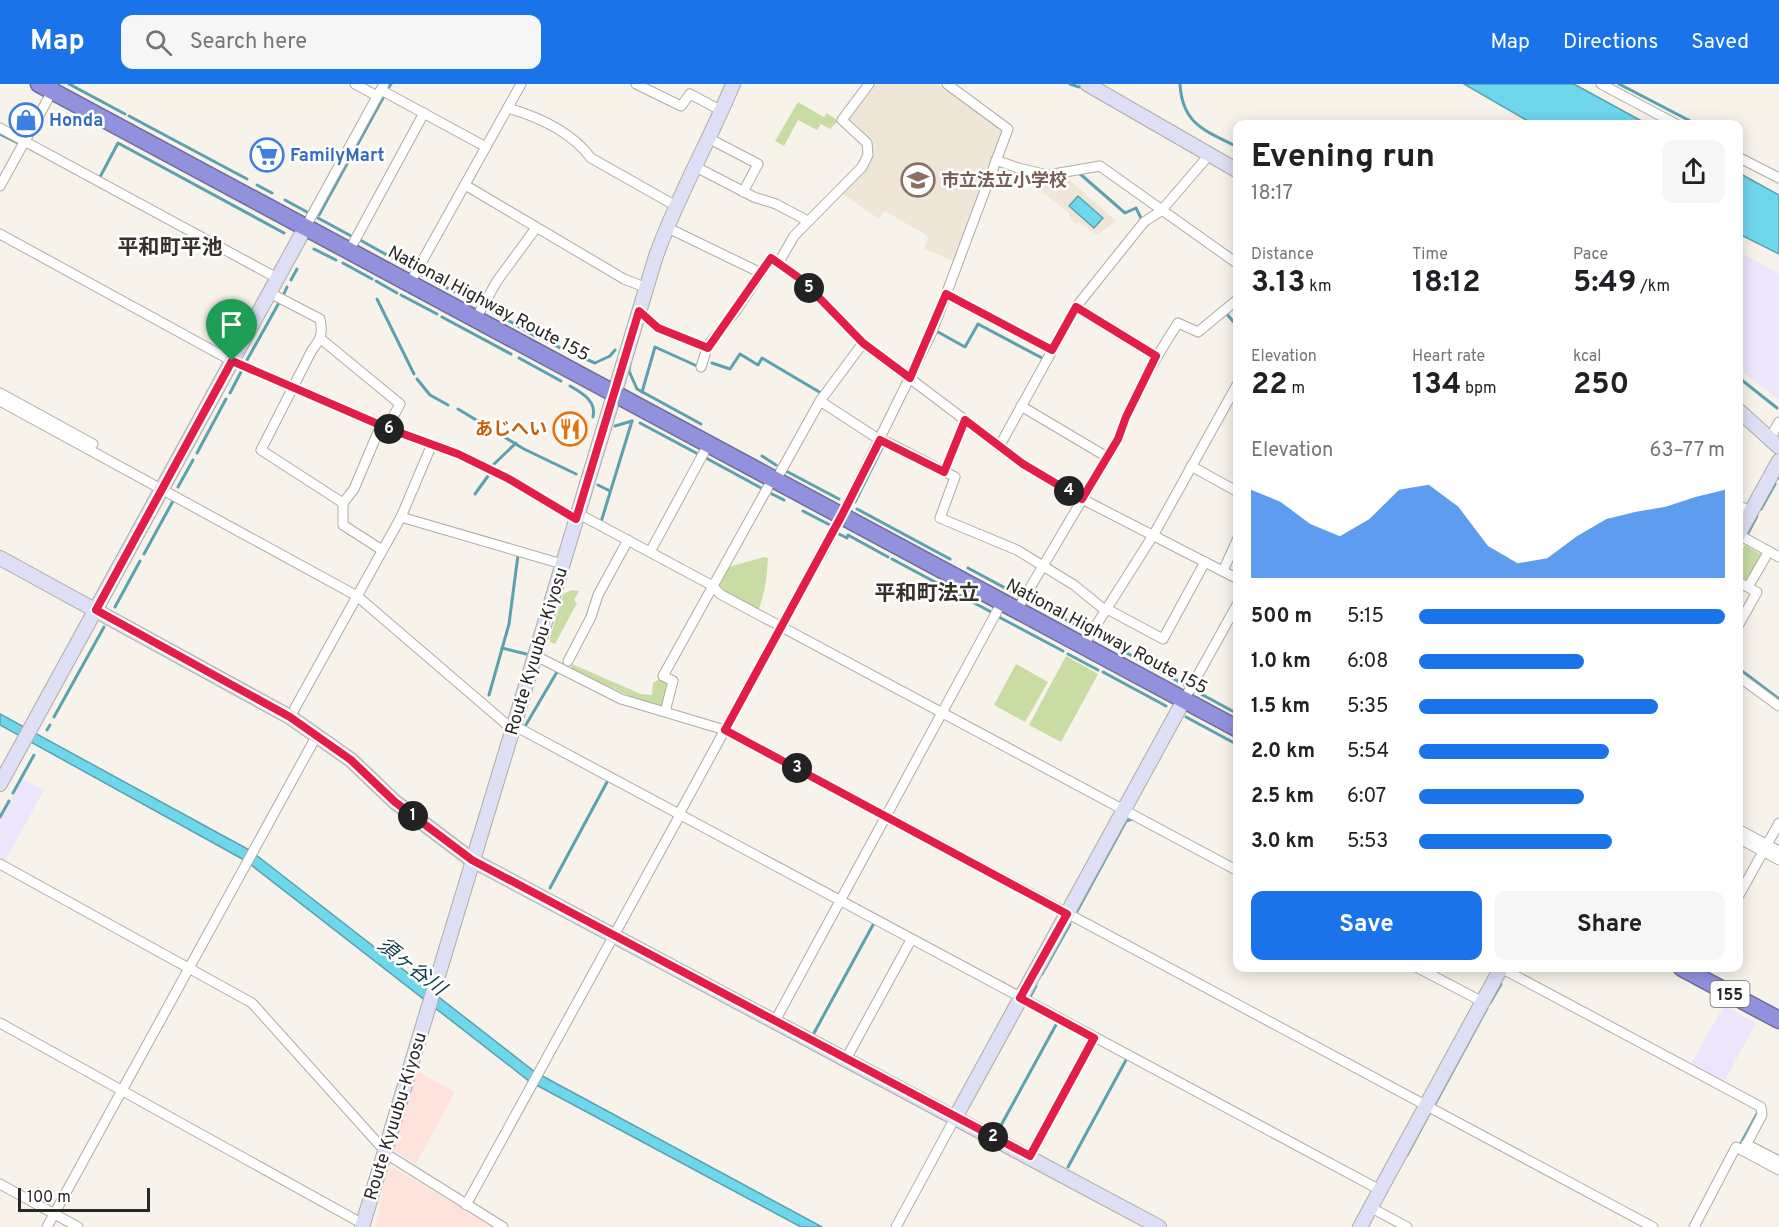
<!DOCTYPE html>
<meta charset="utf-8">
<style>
:root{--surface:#fff;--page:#f6f6f6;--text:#202124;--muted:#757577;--accent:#1a73e8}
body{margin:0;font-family:Overpass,"Noto Sans JP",sans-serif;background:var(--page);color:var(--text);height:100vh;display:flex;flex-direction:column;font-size:22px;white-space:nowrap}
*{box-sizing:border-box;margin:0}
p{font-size:20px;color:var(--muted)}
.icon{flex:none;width:33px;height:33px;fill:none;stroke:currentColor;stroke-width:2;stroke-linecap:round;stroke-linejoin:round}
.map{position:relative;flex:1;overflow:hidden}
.panel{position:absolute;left:1233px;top:36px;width:510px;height:852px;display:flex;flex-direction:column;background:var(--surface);border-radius:12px;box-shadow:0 3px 15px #0003}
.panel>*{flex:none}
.scale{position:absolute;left:18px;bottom:15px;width:132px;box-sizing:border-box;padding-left:6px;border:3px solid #292724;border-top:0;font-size:16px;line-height:21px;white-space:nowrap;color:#292724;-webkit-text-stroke:4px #fff;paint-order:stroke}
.pin{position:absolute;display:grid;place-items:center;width:51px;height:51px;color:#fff;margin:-62px -26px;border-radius:50% 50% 50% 0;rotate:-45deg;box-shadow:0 0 6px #0007}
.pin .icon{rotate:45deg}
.km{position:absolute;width:30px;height:30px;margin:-15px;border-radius:50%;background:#222;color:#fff;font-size:16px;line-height:30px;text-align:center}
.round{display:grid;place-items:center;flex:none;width:63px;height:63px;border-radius:12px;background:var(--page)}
.head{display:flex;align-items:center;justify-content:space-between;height:102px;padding:0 18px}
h1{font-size:33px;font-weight:700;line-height:45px}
.stats{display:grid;grid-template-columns:repeat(3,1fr);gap:9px;height:102px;padding:6px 18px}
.stats div{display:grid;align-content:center}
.stats b{font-size:30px;font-weight:700}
.stats small{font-size:16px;font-weight:400}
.stats p{font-size:16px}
.chart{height:168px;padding:12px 18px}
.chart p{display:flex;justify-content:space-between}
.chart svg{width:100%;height:108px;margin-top:6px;fill:var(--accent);opacity:.7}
.button{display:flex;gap:12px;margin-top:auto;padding:12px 18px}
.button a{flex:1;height:69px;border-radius:12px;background:var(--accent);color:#fff;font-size:24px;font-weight:700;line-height:69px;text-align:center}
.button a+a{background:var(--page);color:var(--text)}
ul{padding:0 18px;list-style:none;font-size:20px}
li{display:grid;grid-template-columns:96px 72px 1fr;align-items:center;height:45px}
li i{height:15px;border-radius:8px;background:var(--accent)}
header{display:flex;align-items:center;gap:36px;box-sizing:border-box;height:84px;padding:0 30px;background:var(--accent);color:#fff}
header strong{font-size:28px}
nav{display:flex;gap:33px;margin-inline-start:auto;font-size:21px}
.search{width:420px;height:54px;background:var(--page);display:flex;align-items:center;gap:15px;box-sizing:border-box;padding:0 21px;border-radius:12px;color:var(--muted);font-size:22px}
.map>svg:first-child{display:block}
.commercial{fill:#fde3dc}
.industrial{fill:#ece5fb}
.built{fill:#efe6d7}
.green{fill:#c8dca3}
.water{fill:#6fd7ec;stroke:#5aa2b0;stroke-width:1.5}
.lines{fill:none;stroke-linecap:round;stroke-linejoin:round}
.stream{stroke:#5aa2b0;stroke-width:3}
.street-casing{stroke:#b0aba3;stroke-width:11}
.secondary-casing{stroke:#b0aba3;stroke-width:16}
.highway-casing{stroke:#6d6c9c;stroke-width:19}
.street{stroke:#fff;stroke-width:9}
.secondary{stroke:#dedef5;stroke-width:14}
.highway{stroke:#9291dd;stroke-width:16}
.route-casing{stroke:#fff;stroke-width:12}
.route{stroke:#e11d48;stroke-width:8}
.labels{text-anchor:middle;stroke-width:5;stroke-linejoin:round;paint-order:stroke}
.shield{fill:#fff;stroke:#696866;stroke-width:1.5}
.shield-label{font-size:16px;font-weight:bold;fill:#292724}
.shop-label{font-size:18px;font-weight:bold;fill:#366cbe;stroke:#fff;text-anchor:start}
.education-label{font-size:18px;font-weight:bold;fill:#785e54;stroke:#fff;text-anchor:start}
.street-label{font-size:18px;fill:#292724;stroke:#fff}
.food-label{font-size:18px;font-weight:bold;fill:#c56008;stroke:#fff;text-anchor:end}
.water-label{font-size:20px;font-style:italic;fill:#0b3d46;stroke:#fff}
.quarter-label{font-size:21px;font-weight:bold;fill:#35312b;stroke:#fff}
</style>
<header>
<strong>Map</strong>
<div class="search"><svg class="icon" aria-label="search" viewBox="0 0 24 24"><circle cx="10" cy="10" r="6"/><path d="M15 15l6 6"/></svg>Search here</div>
<nav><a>Map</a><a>Directions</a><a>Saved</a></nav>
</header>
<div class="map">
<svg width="1779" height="1143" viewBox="0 0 1779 1143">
<rect width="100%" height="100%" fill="#f8f3ea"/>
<g class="commercial">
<path d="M417,987L455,1008L416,1080L393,1066Z"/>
<path d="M393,1083L440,1111L493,1143H375L387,1086Z"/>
</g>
<g class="industrial">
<path d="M1739,168L1779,189V316L1739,285Z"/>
<path d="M22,695L44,706L4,779L0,777V736Z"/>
<path d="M1724,921L1756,939L1723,1000L1690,982Z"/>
</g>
<g class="built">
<path d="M871,0H936L944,6L953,8L999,42L1001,50L954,177L924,165L929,153L885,127L879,135L840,108L864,85L869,58L848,38L847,32Z"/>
<path d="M1065,92L1116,137L1097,151L1080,138L1075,140L1068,131L1069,129L1039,105L1048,93Z"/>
</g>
<g class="green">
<path d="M798,18L824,33L827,29L838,37L830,45L821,40L817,46L798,36L784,62L775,57Z"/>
<path d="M1745,461L1762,471L1745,498L1739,494V472Z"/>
<path d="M764,473L768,474C767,493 765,509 758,527L719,506L717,500L725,484Z"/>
<path d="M572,506L579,507L574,516L577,519L555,560L550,558V554L563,510Z"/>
<path d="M1066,572L1098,590L1061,658L1029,641Z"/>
<path d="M572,580L641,610L652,611L653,599L661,594L670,598L664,623L645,619L571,585Z"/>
<path d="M1016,580L1048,598L1025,638L994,621Z"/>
</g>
<g class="water">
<path d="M1464,0H1574L1647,40H1533Z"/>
<path d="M1739,89L1779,111V170L1739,150Z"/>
<path d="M1078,112L1103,134L1094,144L1069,122Z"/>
<path d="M0,630L251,767L535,988L822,1143H801L529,997L246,777L0,641Z"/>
</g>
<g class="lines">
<g class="stream">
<path d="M69,0L125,30"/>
<path d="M1070,0L1079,3"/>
<path d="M1180,0C1182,40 1205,47 1238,63"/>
<path d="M1619,0L1696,40"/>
<path d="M389,3L391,0"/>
<path d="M129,32L247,95"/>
<path d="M0,50L18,59"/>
<path d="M1079,89L1125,129L1136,124L1142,136"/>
<path d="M99,95L118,59L284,149"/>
<path d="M257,101L272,109"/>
<path d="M285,116L307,128"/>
<path d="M319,131L384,12"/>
<path d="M318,134L353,153"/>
<path d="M360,156L414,186"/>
<path d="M314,165L336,176"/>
<path d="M343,179L372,195"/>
<path d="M420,190L480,221"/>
<path d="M291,196L297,185"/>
<path d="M376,197L397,209"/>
<path d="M401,211L437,230"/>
<path d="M283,212L287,203"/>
<path d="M377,215L414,290"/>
<path d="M487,224L535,252"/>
<path d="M1225,228L1238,243"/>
<path d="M442,233L511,270"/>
<path d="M938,248L965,263L978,240L1042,274"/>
<path d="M542,254L562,265"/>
<path d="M567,267L595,279L610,272L615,266"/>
<path d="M519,274L561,297"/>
<path d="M247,276L280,217"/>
<path d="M712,279L730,285L740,270L758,281L762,274L821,309"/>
<path d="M630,280L629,287L637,305L701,340"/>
<path d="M1738,293L1777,324"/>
<path d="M417,295L430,311L448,321"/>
<path d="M570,302C582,309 597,317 593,333"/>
<path d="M642,308L655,263L697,282"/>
<path d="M230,309L242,286"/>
<path d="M458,325L524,365L576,390"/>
<path d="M640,339L698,370"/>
<path d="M615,342L632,337"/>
<path d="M197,369L226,315"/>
<path d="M762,372L776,381"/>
<path d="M706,374L763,405"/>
<path d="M491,383L516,359"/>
<path d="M786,387L839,415"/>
<path d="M1778,394L1779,392"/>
<path d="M598,401L610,407"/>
<path d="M178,403L193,376"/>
<path d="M475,410L488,392"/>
<path d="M772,410L784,416"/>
<path d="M855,418L883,362"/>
<path d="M857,425L950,475"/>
<path d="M1761,425L1775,400"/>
<path d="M803,427L830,441"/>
<path d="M601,438L632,337"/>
<path d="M1748,449L1757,432"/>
<path d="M1738,466L1742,460"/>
<path d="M144,470L173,417"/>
<path d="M825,472L837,449L847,454L848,451L888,473"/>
<path d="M892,475L993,529"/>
<path d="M968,484L1018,511"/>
<path d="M1030,516L1088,548"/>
<path d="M115,523L140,477"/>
<path d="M997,532L1063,567"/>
<path d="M1112,561L1185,601"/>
<path d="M502,564L526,570"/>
<path d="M1068,570L1098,586"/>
<path d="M1738,584L1779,615"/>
<path d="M1103,588L1166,622"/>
<path d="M1201,610L1238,630"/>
<path d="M489,611L509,540L518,471"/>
<path d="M54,633L104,543"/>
<path d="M1186,633L1238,661"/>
<path d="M522,643L524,644L557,588"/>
<path d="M47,646L50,641"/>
<path d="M13,709L34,671"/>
<path d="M0,733L9,717"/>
<path d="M550,804L607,698"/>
<path d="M1076,829L1126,737L1132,735"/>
<path d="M1042,890L1070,840"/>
<path d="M1031,916L1030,913L1036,902"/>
<path d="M1490,919L1501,900"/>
<path d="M814,949L874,839"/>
<path d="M1435,1020L1487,924"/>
<path d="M999,1045L1057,939"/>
<path d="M1740,1061L1757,1030"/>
<path d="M1407,1071L1429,1030"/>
<path d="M1068,1083L1126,976"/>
</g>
<g class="street-casing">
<g id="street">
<path d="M355,0L377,12"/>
<path d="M636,0L681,22L690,10L722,27"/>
<path d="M1601,0L1676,40"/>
<path d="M381,6L486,63"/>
<path d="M508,24C539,33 571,47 591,74L676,122"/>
<path d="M0,44L277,194"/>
<path d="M710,55L758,80L743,108"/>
<path d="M1738,73L1779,94"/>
<path d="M996,76L1018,84L1048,91L1100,82L1238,180"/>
<path d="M696,83L754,113L776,120L808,137"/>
<path d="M465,101L624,195L647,204"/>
<path d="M0,102L54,4"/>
<path d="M666,143L761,189L771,174L802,196L863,259L1023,380L1082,415L1238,495"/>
<path d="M305,144L384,0"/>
<path d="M0,150L232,277L387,344L458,370L509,395L576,435"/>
<path d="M349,167L424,29"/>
<path d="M779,178L794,152L862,83L868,71L867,59L842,36L869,0"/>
<path d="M410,199L521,0"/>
<path d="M270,209L320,235C323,249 321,255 312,266L261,366L343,419V441L382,466"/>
<path d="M946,210L1052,266"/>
<path d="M1076,223L1156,272"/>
<path d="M639,227L658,244L708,264"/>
<path d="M476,234L497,197L536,144"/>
<path d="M321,255L400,320L387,344"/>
<path d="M701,283L708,261L736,227L761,189"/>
<path d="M0,309L93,360"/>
<path d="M0,317L357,512L512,645"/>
<path d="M820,317L880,356L891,360L955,393L940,434L1017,466L1074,501L1106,527"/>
<path d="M1021,322L1107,373"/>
<path d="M1770,354L1779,338"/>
<path d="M999,363L1076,223L1144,138L1161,127L1209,71"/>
<path d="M1191,382L1238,408"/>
<path d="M944,388L965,336"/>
<path d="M776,396L820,317L863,259"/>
<path d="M343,419L354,405L381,341"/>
<path d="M1738,421L1751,428"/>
<path d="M577,429L713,502L720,510L1238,787"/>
<path d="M401,433L562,480"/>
<path d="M1739,451L1779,473"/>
<path d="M650,468L709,359"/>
<path d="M1223,487L1238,454"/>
<path d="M1738,498L1757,508L1738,542"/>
<path d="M1748,503L1769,467"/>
<path d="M1107,525L1163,555L1205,478"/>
<path d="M1017,526L1118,355C1132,314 1154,276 1178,239L1198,248L1238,215"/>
<path d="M1083,562L1154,450L1238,299"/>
<path d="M534,571L621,615L725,646L1653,1143"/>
<path d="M568,577L591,533L598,511L628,456"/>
<path d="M1738,592L1779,622"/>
<path d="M1184,616L1238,519"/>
<path d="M665,628L673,597L663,592L773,394"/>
<path d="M290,633L401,433L432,360"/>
<path d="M513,641L1380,1106"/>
<path d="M679,730L842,431L932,248L1008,45L947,0"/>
<path d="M1738,745L1779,767"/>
<path d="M1738,754L1779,776"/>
<path d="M0,780L252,919L384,1066"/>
<path d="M1738,813L1779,739"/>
<path d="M1418,884L1483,918"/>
<path d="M1501,884L1761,1023L1762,1031L1743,1067"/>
<path d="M775,937L1002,518"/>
<path d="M0,939L363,1140"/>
<path d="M846,975L911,856"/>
<path d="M1746,1060L1779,1077"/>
<path d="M383,1068L503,1143"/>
<path d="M1030,1072L1094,954"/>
<path d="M0,1100L78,1143"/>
<path d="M466,1121L680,731"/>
<path d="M1370,1123L1407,1143"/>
<path d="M47,1143L317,651"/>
<path d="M896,1143L955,1034"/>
<path d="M1694,1143L1736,1063L1779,1086"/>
</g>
</g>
<g class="secondary-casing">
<g id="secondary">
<path d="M1087,0L1238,87"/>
<path d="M1738,326L1779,363"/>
<path d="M1738,451L1779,377"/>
<path d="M0,474L290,633L351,676L395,718L472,776L1159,1143"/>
<path d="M0,700L305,144"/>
<path d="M955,1034L1184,616"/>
<path d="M362,1143L656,172C677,113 709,58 733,0"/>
<path d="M1360,1143L1501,884"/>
</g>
</g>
<g class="highway-casing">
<g id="highway">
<path d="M39,0L1238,645"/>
<path d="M1682,884L1779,936"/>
</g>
</g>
<use href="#street" class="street"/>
<use href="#secondary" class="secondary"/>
<use href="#highway" class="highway"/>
</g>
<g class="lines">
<g class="route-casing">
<path id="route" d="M771,174L802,196L863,259L910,294L946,210L1052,266L1076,223L1156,272L1126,333L1118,355L1082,415L1023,380L965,336L944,388L880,356L842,431L725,646L1067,830L1020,914L1094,954L1030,1072L472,776L395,718L351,676L290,633L96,526L232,277L387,344L458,370L509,395L576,435L639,227L658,244L708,264Z"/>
</g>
<use href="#route" class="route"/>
</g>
<defs>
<g id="shop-ring" transform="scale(1.725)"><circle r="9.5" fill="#fff" stroke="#3f7fe0" stroke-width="1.5"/><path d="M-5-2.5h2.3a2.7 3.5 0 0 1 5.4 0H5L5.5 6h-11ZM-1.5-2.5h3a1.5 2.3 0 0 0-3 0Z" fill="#3f7fe0"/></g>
<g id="supermarket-ring" transform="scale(1.725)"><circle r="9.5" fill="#fff" stroke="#3f7fe0" stroke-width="1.5"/><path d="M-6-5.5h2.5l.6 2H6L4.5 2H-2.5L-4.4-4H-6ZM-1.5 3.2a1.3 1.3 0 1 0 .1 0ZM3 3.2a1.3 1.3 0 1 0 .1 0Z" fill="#3f7fe0"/></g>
<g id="school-ring" transform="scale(1.725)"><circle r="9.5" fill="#fff" stroke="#8d6e63" stroke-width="1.5"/><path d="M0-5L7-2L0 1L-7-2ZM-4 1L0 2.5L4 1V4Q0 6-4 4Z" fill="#8d6e63"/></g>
<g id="restaurant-ring" transform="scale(1.725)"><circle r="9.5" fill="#fff" stroke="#e8710a" stroke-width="1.5"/><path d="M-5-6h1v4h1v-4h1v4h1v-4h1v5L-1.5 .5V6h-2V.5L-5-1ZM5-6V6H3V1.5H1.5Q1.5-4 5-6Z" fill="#e8710a"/></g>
</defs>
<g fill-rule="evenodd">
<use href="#shop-ring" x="26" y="36"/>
<use href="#supermarket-ring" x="267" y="71"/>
<use href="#school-ring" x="918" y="96"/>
<use href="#restaurant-ring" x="570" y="345"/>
</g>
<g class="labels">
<rect class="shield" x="1710.5" y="897" width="39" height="26" rx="4.5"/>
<g class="shield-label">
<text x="1730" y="916">155</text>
</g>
<g class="shop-label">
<text x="49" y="42">Honda</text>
<text x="290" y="77">FamilyMart</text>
</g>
<g class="education-label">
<text x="941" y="102">市立法立小学校</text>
</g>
<g class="street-label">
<text transform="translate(489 219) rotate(28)" y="6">National Highway Route 155</text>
<text transform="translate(1107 552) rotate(28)" y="6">National Highway Route 155</text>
<text transform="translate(536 567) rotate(-73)" y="6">Route Kyuubu-Kiyosu</text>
<text transform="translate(395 1032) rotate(-73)" y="6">Route Kyuubu-Kiyosu</text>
</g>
<g class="food-label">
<text x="547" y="351">あじへい</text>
</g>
<g class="water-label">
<text transform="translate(412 882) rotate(38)" y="7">須ヶ谷川</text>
</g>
<g class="quarter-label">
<text x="170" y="170">平和町平池</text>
<text x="927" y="516">平和町法立</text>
</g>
</g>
</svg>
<div class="scale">100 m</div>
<div class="pin" style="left:232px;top:277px;background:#1e9e55"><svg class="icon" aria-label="arrive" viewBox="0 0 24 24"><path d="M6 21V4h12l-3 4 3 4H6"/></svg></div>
<b class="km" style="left:413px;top:732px">1</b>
<b class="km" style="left:993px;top:1053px">2</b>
<b class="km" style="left:797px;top:684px">3</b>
<b class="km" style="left:1069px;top:407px">4</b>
<b class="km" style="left:809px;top:204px">5</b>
<b class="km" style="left:389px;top:345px">6</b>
<section class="panel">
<div class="head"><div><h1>Evening run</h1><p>18:17</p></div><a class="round"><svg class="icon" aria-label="share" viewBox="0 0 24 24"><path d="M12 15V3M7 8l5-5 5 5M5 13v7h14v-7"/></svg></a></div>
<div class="stats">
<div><p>Distance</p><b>3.13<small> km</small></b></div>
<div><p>Time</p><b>18:12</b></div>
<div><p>Pace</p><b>5:49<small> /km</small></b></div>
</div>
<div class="stats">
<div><p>Elevation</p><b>22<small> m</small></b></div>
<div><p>Heart rate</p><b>134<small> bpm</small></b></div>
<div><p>kcal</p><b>250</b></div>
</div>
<div class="chart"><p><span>Elevation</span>63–77 m</p>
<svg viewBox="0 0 160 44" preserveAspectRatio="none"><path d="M0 44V8L10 13L20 22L30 27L40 20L50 8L60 6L70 15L80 31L90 38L100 36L110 27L120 20L130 17L140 15L150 11L160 8V44z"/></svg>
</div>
<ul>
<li><b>500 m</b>5:15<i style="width:100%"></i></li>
<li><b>1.0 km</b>6:08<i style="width:54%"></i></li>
<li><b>1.5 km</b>5:35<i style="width:78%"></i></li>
<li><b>2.0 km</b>5:54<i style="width:62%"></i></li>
<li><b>2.5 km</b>6:07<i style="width:54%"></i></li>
<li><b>3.0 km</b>5:53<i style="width:63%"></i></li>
</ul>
<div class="button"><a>Save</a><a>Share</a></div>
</section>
</div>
